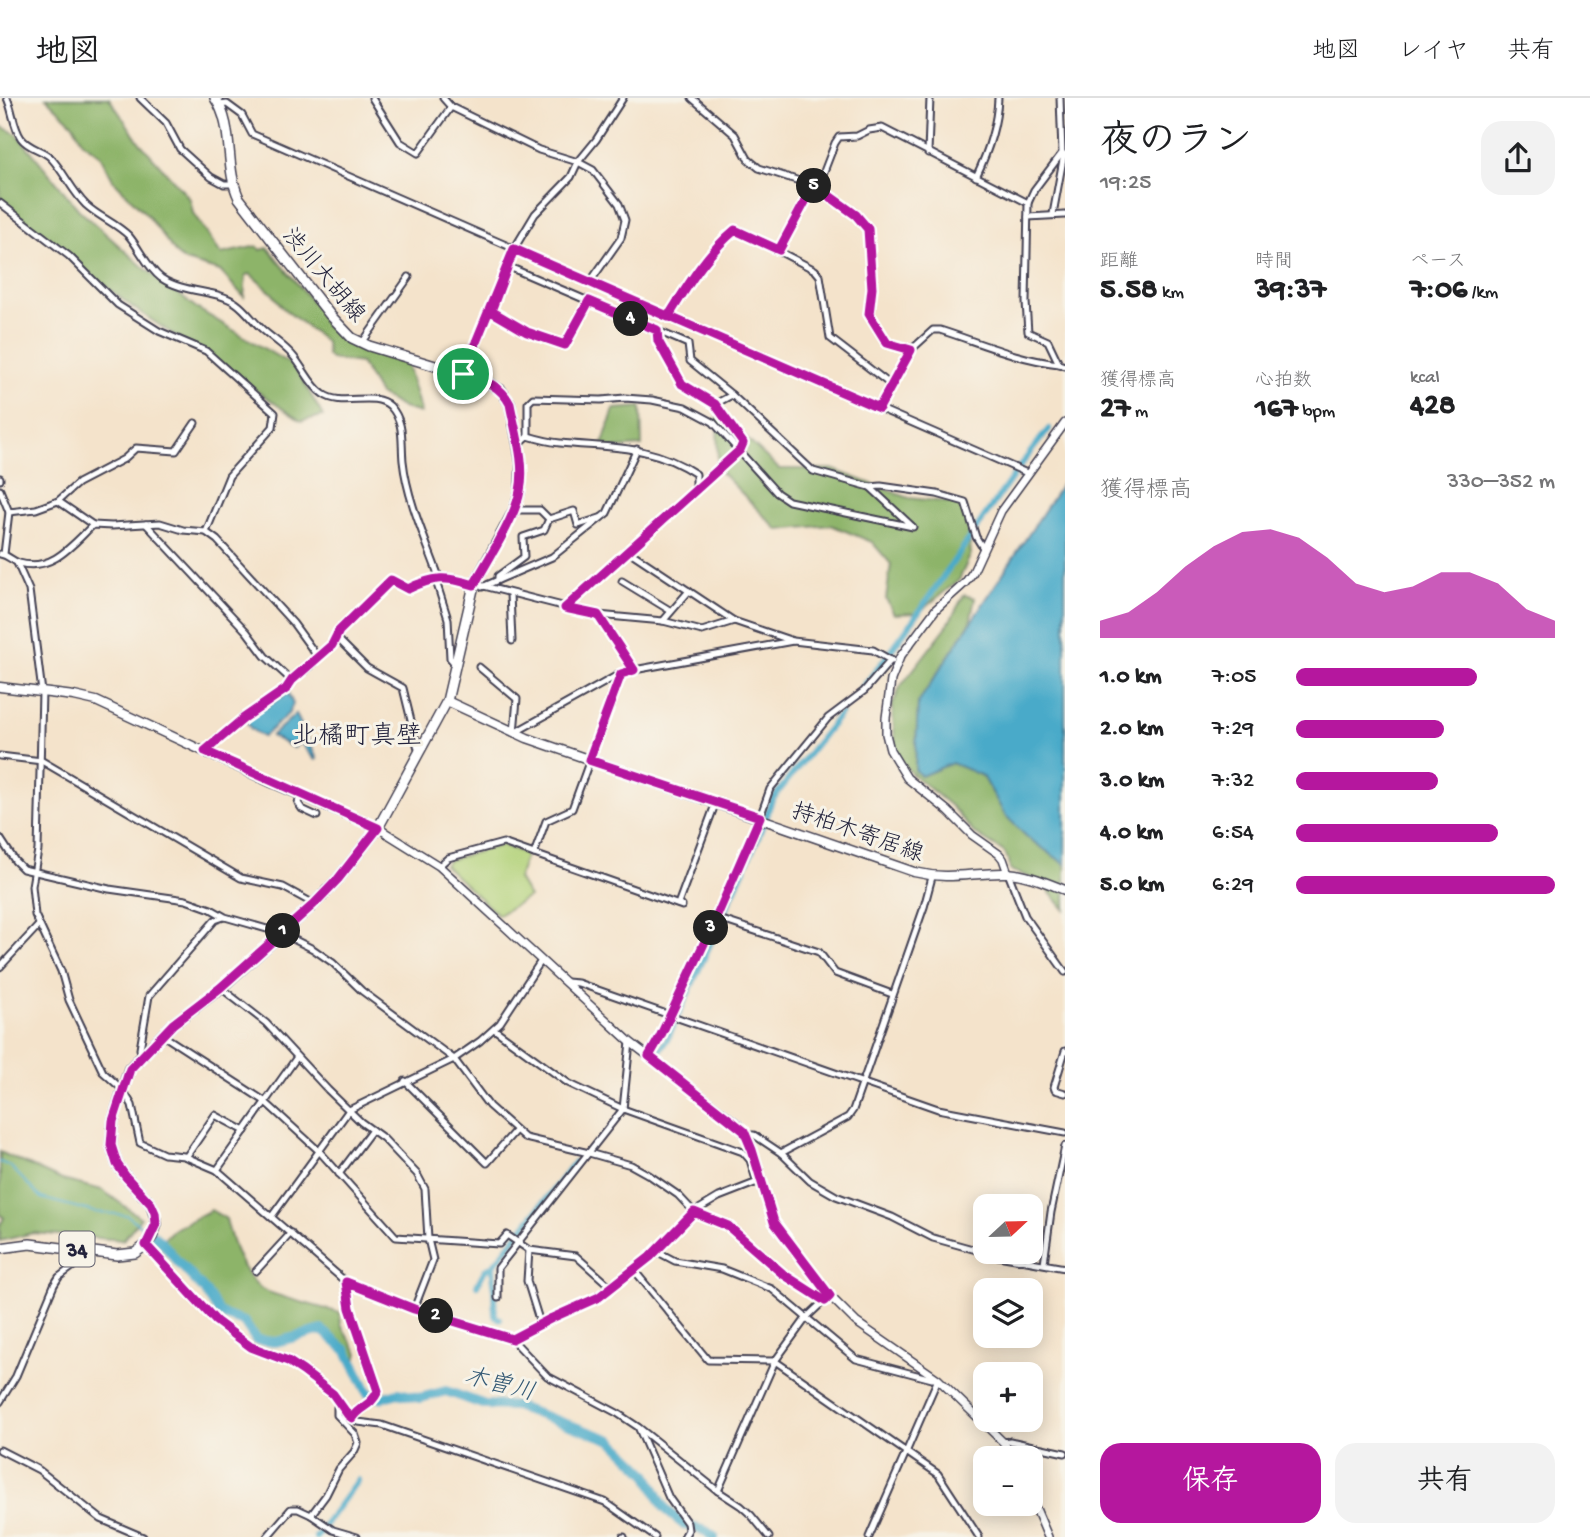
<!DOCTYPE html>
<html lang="ja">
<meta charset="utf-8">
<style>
:root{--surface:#fff;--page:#f2f2f2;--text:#202124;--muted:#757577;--line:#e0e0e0;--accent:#b5179e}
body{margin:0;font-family:"Gochi Hand","Klee One",sans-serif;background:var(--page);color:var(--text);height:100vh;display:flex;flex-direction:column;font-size:26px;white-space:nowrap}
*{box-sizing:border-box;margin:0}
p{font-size:23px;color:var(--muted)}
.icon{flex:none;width:38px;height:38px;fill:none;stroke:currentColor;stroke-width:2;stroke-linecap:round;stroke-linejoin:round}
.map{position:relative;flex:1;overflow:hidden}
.details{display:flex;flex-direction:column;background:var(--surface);width:525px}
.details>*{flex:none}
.needle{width:46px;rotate:68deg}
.controls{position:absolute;left:973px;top:1096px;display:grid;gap:14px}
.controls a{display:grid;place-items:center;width:70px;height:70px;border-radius:14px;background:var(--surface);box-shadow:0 4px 18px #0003;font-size:35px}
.pin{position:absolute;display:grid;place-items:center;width:60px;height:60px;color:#fff;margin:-30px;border:4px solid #fff;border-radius:50%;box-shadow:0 2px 7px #0007}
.km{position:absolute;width:35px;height:35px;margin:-18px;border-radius:50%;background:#222;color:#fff;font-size:19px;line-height:35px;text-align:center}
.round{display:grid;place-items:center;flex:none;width:74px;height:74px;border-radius:21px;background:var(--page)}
.headline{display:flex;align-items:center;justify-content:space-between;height:119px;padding:0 35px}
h1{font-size:38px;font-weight:700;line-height:52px}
.figures{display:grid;grid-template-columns:repeat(3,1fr);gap:10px;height:119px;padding:7px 35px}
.figures div{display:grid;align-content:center}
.figures b{font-size:30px;font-weight:700}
.figures small{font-size:19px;font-weight:400}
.figures p{font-size:19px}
.chart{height:196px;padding:14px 35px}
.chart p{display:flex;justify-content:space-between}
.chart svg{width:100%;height:126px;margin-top:7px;fill:var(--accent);opacity:.7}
.primary-button{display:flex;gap:14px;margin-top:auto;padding:14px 35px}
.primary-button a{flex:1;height:80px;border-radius:21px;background:var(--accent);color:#fff;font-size:28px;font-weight:700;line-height:80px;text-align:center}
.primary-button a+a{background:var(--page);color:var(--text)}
ul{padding:0 35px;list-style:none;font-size:23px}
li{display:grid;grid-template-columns:112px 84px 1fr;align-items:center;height:52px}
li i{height:18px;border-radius:9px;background:var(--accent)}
header{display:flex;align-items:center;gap:42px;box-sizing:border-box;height:98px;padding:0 35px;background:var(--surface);border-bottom:2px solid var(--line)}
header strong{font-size:33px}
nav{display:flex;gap:38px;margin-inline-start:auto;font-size:24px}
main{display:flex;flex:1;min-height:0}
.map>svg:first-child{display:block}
.green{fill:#b2d279;stroke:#6a7a5a;stroke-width:2}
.forest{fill:#8db469;stroke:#586b52;stroke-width:2}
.water{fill:#4aaac9;stroke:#366682;stroke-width:2}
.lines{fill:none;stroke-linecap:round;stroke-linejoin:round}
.stream{stroke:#4aaac9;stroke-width:2}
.canal{stroke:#4aaac9;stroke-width:6}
.river{stroke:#4aaac9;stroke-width:10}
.minor-casing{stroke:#423f51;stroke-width:9}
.tertiary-casing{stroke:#423f51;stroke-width:10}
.secondary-casing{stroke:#423f51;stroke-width:11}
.primary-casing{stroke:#423f51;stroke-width:12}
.minor{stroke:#fff;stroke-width:5}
.tertiary{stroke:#fff;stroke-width:7}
.secondary{stroke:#fff;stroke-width:8}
.primary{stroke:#fff;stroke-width:9}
.route-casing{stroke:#fff;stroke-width:14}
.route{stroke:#b5179e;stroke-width:9}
.labels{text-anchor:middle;stroke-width:6;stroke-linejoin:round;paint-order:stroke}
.shield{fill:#f7f3e8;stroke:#62616f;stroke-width:2}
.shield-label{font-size:21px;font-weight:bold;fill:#22223b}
.street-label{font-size:23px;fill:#22223b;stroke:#f7f3e8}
.water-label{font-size:24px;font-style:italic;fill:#325874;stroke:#f7f3e8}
.quarter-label{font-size:26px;fill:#22223b;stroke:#f7f3e8}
</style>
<header>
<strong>地図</strong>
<nav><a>地図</a><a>レイヤ</a><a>共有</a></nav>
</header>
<main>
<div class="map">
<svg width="1065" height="1439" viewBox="0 0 1065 1439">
<rect width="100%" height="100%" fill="#f7f3e8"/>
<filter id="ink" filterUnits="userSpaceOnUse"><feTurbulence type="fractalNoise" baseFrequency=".0143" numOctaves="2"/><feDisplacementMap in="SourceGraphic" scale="14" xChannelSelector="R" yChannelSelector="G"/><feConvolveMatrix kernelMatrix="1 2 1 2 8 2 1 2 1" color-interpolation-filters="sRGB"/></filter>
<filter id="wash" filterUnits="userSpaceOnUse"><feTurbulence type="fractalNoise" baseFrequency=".00686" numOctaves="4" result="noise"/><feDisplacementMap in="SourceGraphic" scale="28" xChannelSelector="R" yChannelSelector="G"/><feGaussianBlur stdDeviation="1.57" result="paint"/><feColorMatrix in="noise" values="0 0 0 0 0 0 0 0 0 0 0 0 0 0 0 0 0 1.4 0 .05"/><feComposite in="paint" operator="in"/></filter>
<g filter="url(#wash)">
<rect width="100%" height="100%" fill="#f4e3cb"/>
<path class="green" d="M502,747L526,756L518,781L529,799L498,817L444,767L449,762Z"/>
<g class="forest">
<path d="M46,0H109L140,45L190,101L193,115L221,156L257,148L261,152L268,150L341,239L354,249L407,266L421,315L403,310L379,296L361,265L331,261L327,257L326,244L283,210L272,195L250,176L246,177L244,199L220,173L185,163L177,157L148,118L113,82L100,57L82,43L73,26Z"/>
<path d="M0,28L17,36L79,112L142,168L198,211L295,269L323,318L301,323L131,208L0,104Z"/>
<path d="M641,309L642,348L601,351L614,311Z"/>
<path d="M717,313L779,371H832L909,400L964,406L967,414L971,456L959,482L918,515L894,516L886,501L891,466L872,444L831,427L778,432L718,371Z"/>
<path d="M964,497L975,500L970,525L918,605L915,672L921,678L952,665L983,678L1005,717L1027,739L1065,766V812L1040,783L1010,772L1009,763L1004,754L974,735L952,709L911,675L896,655L892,608L900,589L947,528Z"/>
<path d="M0,1054L62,1082L102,1092L141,1120L123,1142L33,1135L0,1143V1127L4,1120L0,1116Z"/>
<path d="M211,1112L226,1121C232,1146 240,1173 260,1190C269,1197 325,1210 340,1215L341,1227L358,1255L356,1264L342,1245L322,1231L276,1242L258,1241L245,1222L219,1212L208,1193L178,1162L162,1142L174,1131Z"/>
</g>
<g class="water">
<path d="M1065,381V766L1027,739L1005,717L983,678L952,665L921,678L915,672L918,605Z"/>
<path d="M288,595L293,606L289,615L263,639L251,631L246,622Z"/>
<path d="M296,616L317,661L315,662L300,644L294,650L271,638Z"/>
</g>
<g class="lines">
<path class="stream" d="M0,1064L10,1068L41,1100L94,1114L127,1117L146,1132"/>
<g class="canal">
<path d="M862,590C910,531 950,467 994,405C1012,380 1029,354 1049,331"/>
<path d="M658,954L668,940L757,742L772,702L841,615"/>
<path d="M493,1168L495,1218L500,1221"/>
<path d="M477,1187L485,1172L493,1168L574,1065"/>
<path d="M316,1439L358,1382"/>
</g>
<path class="river" d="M146,1132L161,1143L177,1163L206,1194L218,1213L226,1218L244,1224L256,1242L276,1244L322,1232L347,1253L368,1295L381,1300L398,1295L420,1300L446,1293L485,1307L515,1308L612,1342L647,1376L664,1409L673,1418L684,1427L706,1433L714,1439"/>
</g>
</g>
<g filter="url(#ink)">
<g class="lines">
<g class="minor-casing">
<g id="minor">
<path d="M7,0C13,13 13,28 21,40C29,51 42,51 51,60C64,74 72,93 86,107C99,119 116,125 129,138C140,151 147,169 161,180C185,196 216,191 236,205C246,212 253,223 262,231C273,241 285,248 294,259C304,271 311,288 323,296C342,310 373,292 390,308C405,324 401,343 403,363C407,401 426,443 439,479L456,481L598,517L663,523L702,533L734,523L793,543"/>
<path d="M140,0L166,25L180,51L211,79L224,86H233"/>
<path d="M372,0L400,44L418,55L451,9"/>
<path d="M443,0L451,9L539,52L578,64L593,72L619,106L625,122L621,140L590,184"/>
<path d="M692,0L735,37L748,61L759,70L818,89L856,117L868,131L872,190L869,216L887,245L911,252L933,232H940C981,245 1016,261 1059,266"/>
<path d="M1060,0L1062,55L1034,92L1028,105L1026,204L1028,234L1048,243L1059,266L1065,268"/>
<path d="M220,7L227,6L242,17L252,36L1027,375"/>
<path d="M928,55L930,0"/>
<path d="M976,79C988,54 997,28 998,0"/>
<path d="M818,89L835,45L839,39L857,38L869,32L882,30L1028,105"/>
<path d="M0,105L69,158L118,207L159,233L206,253L275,315L273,329L229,378L206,434"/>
<path d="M1053,116L1064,56"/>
<path d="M1028,119L1065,117"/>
<path d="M779,152L814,87"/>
<path d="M514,171L688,246L690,263L732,297"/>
<path d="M490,213L527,234L565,247L589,203"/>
<path d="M669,219C688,187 706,156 735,132L740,133L815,172L820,178L830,240L891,287"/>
<path d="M657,232L658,243L682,286L715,306"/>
<path d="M362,245L409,179"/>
<path d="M463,276L514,151L535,116L571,79L578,64L596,42L623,0"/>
<path d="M879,310L911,252"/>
<path d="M528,338V305L533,300L601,302L625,300L652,302L685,309L713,324L777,395L789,403L913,429L870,389"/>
<path d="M518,347L528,338C538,341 549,344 560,345C611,350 651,346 696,376V390"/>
<path d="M0,380V382"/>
<path d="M0,392L9,414L4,456"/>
<path d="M58,403L78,385L124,361L136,350L176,353L195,325"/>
<path d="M514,412H540L549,421L574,413L578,427L600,420"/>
<path d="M9,414L36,411L58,403L93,427"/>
<path d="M146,426L247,534L265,558L291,582"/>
<path d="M627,452L734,523"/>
<path d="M0,456C8,457 12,463 19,465C52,474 72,447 93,427L112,428L160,425L183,432L206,434L217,442L293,525L317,558L311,568L291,582L286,591L244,619L205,654"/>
<path d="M17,465L29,492L42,594L38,752L32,788L35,817L61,873L69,902L103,974L123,992L132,1007L140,1045L164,1056L184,1058L217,1072L346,1184L414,1211L512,1241L547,1278L617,1315L638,1329L718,1393L741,1408L751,1417L769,1439"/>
<path d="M435,480L448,521L450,560L456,567"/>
<path d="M498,482V478L524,459L523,439L544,432L549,421"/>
<path d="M622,483L671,513"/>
<path d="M482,489L552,459L607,415L637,351"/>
<path d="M510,496L512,543"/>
<path d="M565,510L743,349V345L715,306L732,297L813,373L870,389L881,388L937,396L965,404L976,439L983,450"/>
<path d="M598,517L634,572"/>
<path d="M663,523L689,493"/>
<path d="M337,540L367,570L403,590L419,655"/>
<path d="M317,558L332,547L339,533L391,482L408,491L439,479"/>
<path d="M479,569L517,601L514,635"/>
<path d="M514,635L618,577L634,572L793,543L873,552L892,563"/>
<path d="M0,658L42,663L241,780L283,789L314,806"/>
<path d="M300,697L298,705L302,711L317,718"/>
<path d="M0,740L15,763L23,771L109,791L186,802L211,811L225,819L281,835L313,851L333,865L362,893L454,961L489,1008L525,1040L589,1055L631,1067L649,1077L678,1097L694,1114L728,1128L783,1176L825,1203"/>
<path d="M534,756L546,723L572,711L621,576"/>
<path d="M439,768L448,760L503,745L682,808"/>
<path d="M1008,775L1025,818L1065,874"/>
<path d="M678,806L716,704"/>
<path d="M716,820L819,854L835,875L892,896"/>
<path d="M0,869L39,827"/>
<path d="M566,884L578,885L938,1011L1065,1035"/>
<path d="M221,890L266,925L328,992L361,1024L383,1040L417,1076L425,1091L428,1141L433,1162L414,1211"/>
<path d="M494,931L568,985L623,1011L743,1054L750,1062L757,1085"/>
<path d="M164,938L263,1002L319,1053L396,1139L499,1146L507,1137L529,1152L576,1158L611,1189L650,1159L694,1114L719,1099L760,1083"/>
<path d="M1065,953L1054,989L1055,992L1065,995"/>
<path d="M142,958L140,951L149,898L215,822L224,819"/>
<path d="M648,958L660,939L753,739L770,691L828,620L864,593L891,562"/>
<path d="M405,983L487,1065L515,1033"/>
<path d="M746,1037H754L781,1055L810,1083L836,1098L892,1119L933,1140L998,1158L1065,1170"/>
<path d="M781,1055L848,1019L853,1012L924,809L932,779"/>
<path d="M186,1059L215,1017L245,1033"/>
<path d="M217,1072L297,959"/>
<path d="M339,1076L372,1032"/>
<path d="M272,1118L349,1012L454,961L480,943L500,925L541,863"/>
<path d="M146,1147L216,1223L239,1241L252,1249L288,1263L304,1273L333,1295L348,1317L358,1324L382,1327L605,1404L655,1439"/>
<path d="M529,1152L527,1183L540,1225"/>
<path d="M656,1153L675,1163L722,1171L772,1191L856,1261L932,1281H938L869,1439"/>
<path d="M1044,1165L1051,1114L1065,1048"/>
<path d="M634,1172L708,1262L775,1263L938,1376L979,1439"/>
<path d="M256,1173L291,1135"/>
<path d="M346,1184L350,1210L378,1293C370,1310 360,1307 352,1320"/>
<path d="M498,1200V1170L623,1011L630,944"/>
<path d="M512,1241L552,1220L593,1202L611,1189"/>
<path d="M0,1304L16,1278L54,1187L59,1179L91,1155"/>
<path d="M639,1331L669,1400L687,1425L688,1432L684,1439"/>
<path d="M1003,1344L1010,1343L1065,1355"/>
<path d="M0,1352L39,1372L101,1421L143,1439"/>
<path d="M718,1393L775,1263L807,1219L827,1200"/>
<path d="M311,1417L333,1432L357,1439"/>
<path d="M267,1439L291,1411H298L311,1417L326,1397L339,1371L354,1354L358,1345L355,1336L337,1317V1309L341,1307"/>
<path d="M623,1439H624"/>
</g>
</g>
<g class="tertiary-casing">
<g id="tertiary">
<path d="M378,730L439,768L630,944L739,1027L750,1044L774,1124L830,1198L856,1224L938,1281L1003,1344L1014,1360"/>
<path d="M1008,775L1003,761L999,756L972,737L948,713L907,680L890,652L886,636V620L891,582L900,559L936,511L965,485L973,474L1001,413L1065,325"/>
<path d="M1031,1399L1048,1439"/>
</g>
</g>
<g class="secondary-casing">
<g id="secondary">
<path d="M0,589L74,598L96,603L272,685L378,730"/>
<path d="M447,603L527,640L914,774C951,783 972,774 1007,775C1027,776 1047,785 1065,792"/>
</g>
</g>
<g class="primary-casing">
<path id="primary" d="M0,1150L30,1146L117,1157L135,1155L146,1147L152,1139L157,1126L151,1106L126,1079L117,1066L111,1047L113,1023L129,971L173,926L221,890L314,806L338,781L378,730L447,603L474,487L515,410L520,394L521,365L518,347L510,306L501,292L485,283L369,248L352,240L330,217L239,100C224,69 235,29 215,0"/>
</g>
<use href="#minor" class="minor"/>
<use href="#tertiary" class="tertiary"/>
<use href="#secondary" class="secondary"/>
<use href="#primary" class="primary"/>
</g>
</g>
<g class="lines" filter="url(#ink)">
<g class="route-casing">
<path id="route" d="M463,276C483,282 500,286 510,306C515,333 526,365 520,393C515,421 488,461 474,487C447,478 434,478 408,491L391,482L339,533L332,547L292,582L286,591L244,620L205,653L378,730L338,781L314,806L220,890L173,926L130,971L113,1023L111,1047L117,1066L126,1079L151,1106L155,1115L156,1126L146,1147L216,1223L251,1249L288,1263L303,1273L333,1296L348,1317L352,1320C360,1307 370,1310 378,1293L350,1210L346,1184L414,1211L512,1241L552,1220L599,1199L650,1159L694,1114L728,1128L783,1176L825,1203L830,1198L774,1124L752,1052L744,1033L649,958L660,939L716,820L760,719L589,662L621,576L634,572L598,517L565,510L740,352L743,345L715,306L682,286L658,243L657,232L589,203L565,247L527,234L491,213L514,151L879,310L911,252L887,245L869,216L872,190L868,131L856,117L814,87L779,152L735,132C706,156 688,187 668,219L514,151L463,276"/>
</g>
<use href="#route" class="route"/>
</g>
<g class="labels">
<rect class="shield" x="59.5" y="1133.5" width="35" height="35" rx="5"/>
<g class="shield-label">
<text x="77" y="1158">34</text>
</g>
<g class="street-label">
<text transform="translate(325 176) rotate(50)" y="8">渋川大胡線</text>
<text transform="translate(858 733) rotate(19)" y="8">持柏木寄居線</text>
</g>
<g class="water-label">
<text transform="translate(500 1285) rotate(14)" y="8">木曽川</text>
</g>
<g class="quarter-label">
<text x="357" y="645">北橘町真壁</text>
</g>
</g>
</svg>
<div class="controls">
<a><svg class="needle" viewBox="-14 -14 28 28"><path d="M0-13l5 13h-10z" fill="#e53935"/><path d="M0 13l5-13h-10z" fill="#757577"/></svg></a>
<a><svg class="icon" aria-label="layers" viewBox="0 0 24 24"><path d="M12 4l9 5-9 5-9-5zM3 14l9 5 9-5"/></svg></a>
<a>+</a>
<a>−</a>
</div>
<div class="pin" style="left:463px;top:276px;background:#1e9e55"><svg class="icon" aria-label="arrive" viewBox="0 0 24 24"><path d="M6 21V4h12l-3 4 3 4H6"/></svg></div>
<b class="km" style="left:283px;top:833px">1</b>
<b class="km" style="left:436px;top:1218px">2</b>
<b class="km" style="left:711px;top:830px">3</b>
<b class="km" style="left:631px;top:221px">4</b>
<b class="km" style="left:814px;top:88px">5</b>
</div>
<section class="details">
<div class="headline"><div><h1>夜のラン</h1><p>19:25</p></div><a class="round"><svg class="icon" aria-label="share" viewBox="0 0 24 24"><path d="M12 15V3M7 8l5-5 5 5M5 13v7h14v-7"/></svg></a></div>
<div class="figures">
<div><p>距離</p><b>5.58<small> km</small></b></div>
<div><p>時間</p><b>39:37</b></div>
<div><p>ペース</p><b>7:06<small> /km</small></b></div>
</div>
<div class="figures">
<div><p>獲得標高</p><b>27<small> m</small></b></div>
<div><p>心拍数</p><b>167<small> bpm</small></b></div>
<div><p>kcal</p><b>428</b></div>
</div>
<div class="chart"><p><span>獲得標高</span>330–352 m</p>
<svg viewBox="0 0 160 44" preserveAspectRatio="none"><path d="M0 44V38L10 35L20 28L30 19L40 12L50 7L60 6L70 9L80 16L90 25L100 28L110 26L120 21L130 21L140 25L150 34L160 38V44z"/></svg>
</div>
<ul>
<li><b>1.0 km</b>7:05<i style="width:70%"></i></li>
<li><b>2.0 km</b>7:29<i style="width:57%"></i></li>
<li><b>3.0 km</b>7:32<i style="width:55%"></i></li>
<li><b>4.0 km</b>6:54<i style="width:78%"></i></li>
<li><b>5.0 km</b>6:29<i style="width:100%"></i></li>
</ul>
<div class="primary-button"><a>保存</a><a>共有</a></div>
</section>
</main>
